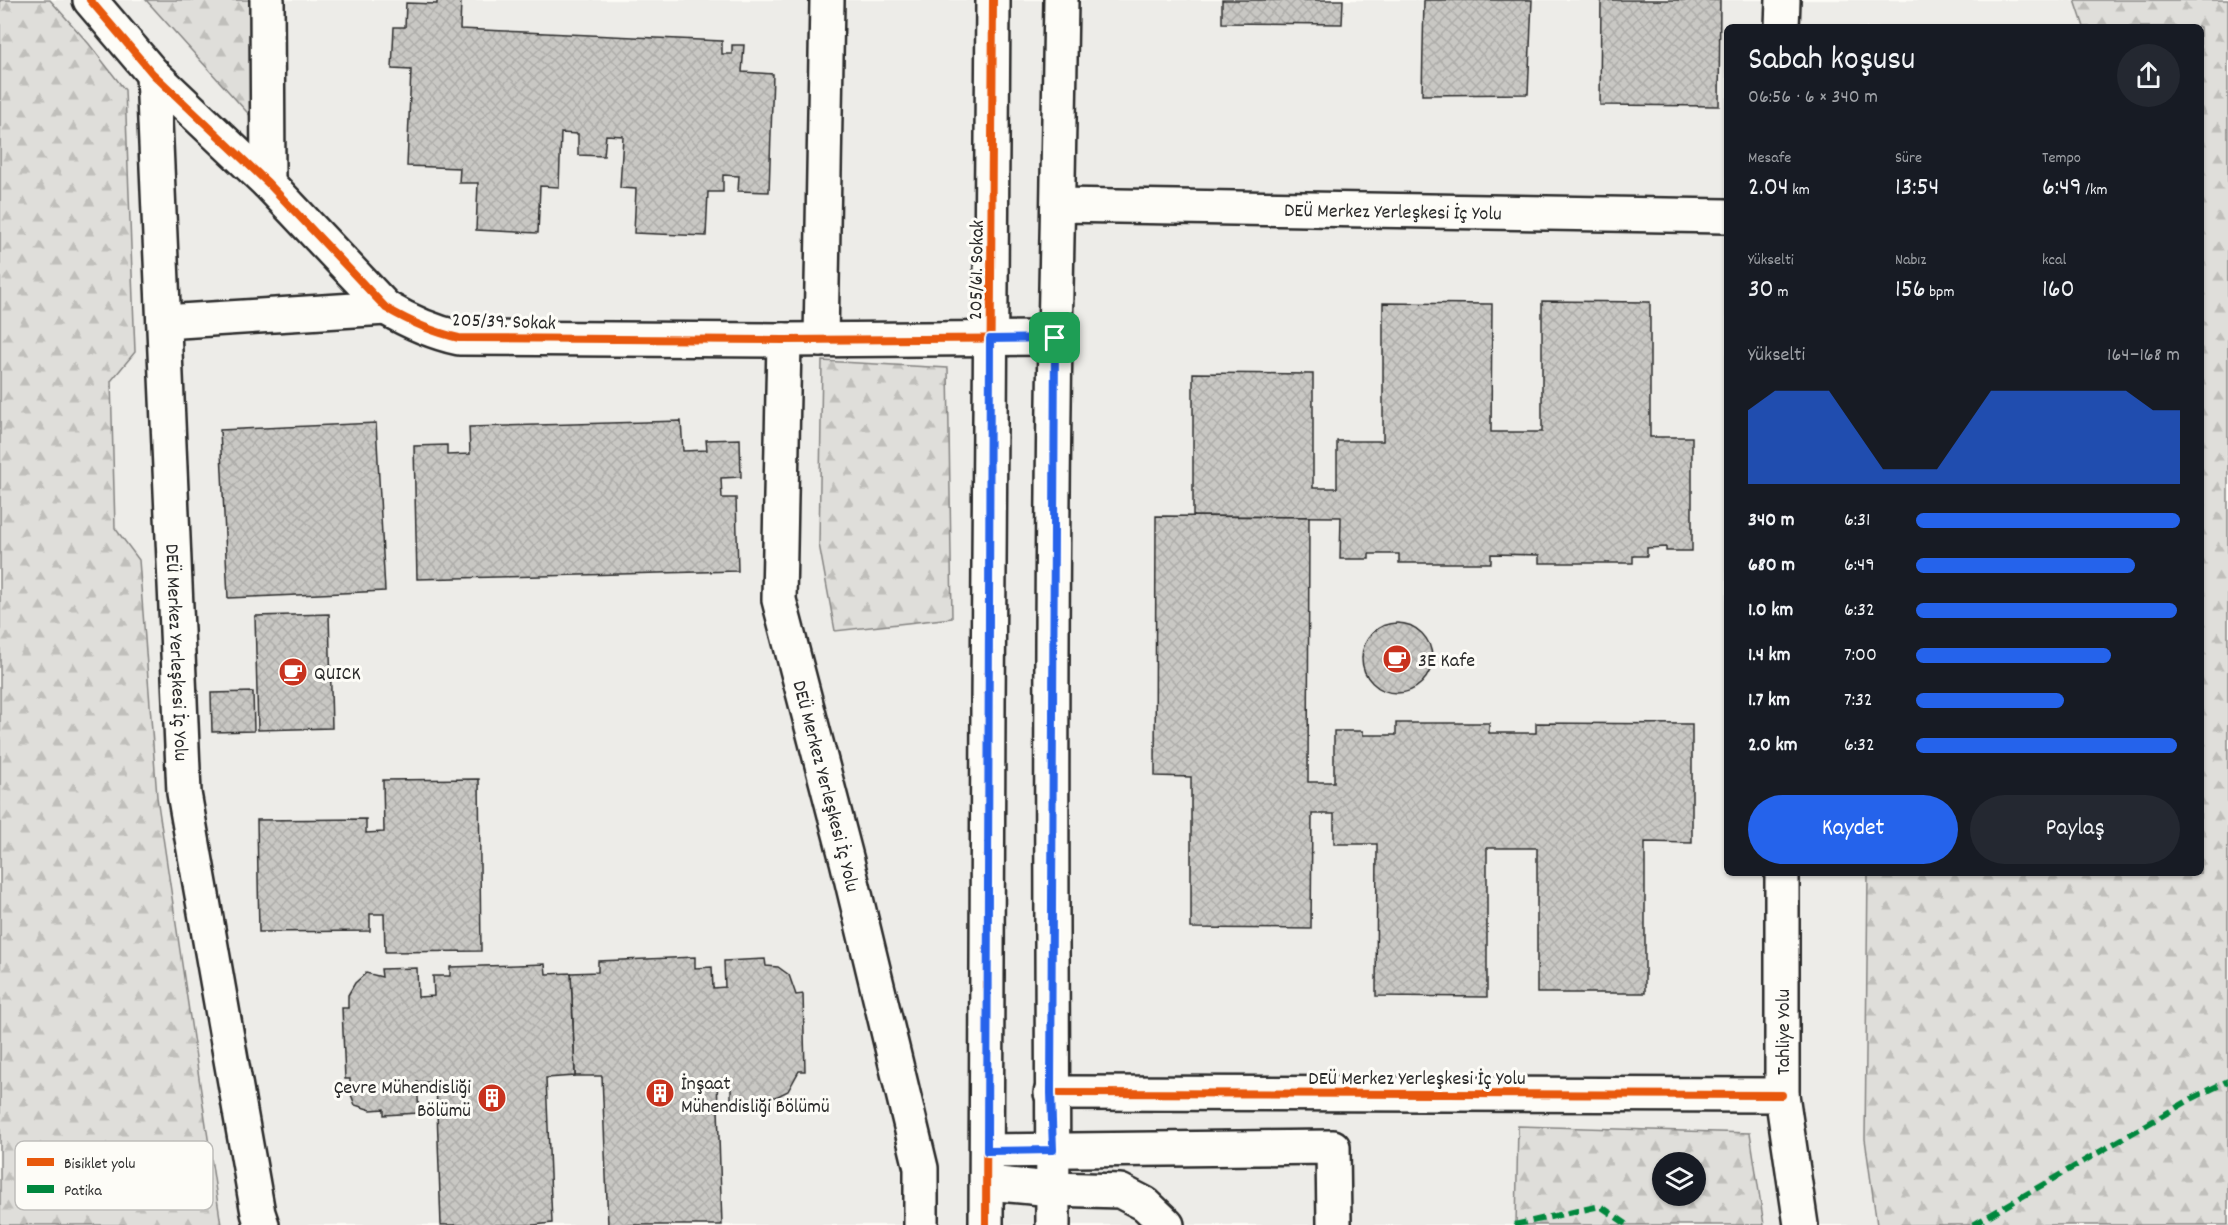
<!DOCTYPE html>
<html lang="tr">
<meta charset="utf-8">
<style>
:root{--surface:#171b24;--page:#242831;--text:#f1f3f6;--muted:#9ea1a6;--accent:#2563eb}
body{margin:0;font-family:Dekko,sans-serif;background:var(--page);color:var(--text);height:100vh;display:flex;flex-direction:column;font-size:22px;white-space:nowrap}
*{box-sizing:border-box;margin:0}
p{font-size:20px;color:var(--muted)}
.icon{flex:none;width:33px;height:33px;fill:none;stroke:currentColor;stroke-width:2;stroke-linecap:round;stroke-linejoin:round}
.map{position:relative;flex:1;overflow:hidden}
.side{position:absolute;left:1724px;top:24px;width:480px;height:852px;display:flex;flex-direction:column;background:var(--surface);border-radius:9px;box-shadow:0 2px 4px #0004}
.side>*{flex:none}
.tools{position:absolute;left:1652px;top:1152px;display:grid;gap:12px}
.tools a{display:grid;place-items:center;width:54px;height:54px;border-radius:50%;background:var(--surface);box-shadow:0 2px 4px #0004;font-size:30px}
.pin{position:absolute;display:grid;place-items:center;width:51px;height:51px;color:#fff;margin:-26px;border-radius:12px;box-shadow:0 3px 9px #0006}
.round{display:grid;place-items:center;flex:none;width:63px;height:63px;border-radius:32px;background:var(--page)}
.overview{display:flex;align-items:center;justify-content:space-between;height:102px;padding:0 24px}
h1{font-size:33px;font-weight:600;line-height:45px}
.metrics{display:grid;grid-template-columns:repeat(3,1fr);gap:9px;height:102px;padding:6px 24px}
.metrics div{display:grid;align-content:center}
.metrics b{font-size:26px;font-weight:600}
.metrics small{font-size:16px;font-weight:400}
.metrics p{font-size:16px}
.chart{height:168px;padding:12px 24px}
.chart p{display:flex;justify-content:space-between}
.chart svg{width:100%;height:108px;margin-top:6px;fill:var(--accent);opacity:.7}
.primary-button{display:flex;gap:12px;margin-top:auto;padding:12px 24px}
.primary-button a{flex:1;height:69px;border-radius:36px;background:var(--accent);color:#fff;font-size:24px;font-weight:600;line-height:69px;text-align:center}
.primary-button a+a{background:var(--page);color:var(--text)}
ul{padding:0 24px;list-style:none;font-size:20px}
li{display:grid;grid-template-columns:96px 72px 1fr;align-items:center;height:45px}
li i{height:15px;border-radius:8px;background:var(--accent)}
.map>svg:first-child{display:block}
.built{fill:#edece8;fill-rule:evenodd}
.forest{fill:url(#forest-firs);stroke:#858482;stroke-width:1.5;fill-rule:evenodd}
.building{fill:url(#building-cross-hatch);stroke:#2b2b2b;stroke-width:1.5}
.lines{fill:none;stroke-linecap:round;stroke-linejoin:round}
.minor-casing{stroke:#2b2b2b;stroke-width:38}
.major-casing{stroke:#2b2b2b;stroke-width:38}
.minor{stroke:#fdfcf7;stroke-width:33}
.major{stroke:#fdfcf7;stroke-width:33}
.quiet{stroke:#00873e;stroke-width:6;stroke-dasharray:12 6;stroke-linecap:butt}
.cycleway-casing{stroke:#fdfcf7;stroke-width:11}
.cycleway{stroke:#e8590c;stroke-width:8}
.route-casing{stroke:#fff;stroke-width:12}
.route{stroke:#2563eb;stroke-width:8}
.labels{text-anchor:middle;stroke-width:6;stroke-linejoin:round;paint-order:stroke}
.street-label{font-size:20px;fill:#2b2b2b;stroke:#fdfcf7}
.poi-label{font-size:20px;fill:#2b2b2b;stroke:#fdfcf7;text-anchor:start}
.key{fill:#fdfcf7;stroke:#bebdba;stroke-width:1.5}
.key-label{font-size:16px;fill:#2b2b2b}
</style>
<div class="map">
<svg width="2228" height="1225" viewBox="0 0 2228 1225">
<defs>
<pattern id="forest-firs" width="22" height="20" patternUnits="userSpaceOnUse" patternTransform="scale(1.5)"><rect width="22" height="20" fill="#dfdeda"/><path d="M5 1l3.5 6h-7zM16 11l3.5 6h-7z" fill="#c0bfbb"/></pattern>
<pattern id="building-cross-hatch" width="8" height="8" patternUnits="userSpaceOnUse" patternTransform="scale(1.5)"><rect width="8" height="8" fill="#c9c8c4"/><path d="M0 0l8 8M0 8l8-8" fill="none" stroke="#adaca9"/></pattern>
</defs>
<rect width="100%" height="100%" fill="#fdfcf7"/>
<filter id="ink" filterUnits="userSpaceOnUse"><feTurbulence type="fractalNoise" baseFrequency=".0167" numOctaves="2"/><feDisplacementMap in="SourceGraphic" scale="12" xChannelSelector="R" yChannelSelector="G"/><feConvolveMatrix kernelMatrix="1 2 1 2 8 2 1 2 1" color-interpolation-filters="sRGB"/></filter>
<g filter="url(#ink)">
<path class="built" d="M0,0H2228V1225H0ZM1726,27H2200V873H1726ZM1662,1162H1695V1196H1662Z"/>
<g class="forest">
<path d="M0,0H50L89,44L125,90L135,352L111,381L115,528L139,560L157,797L221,1225H0Z"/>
<path d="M146,0H270L274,142Z"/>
<path d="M2075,0H2228V1225H1877L1865,1139L1868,873H2200V27H2084Z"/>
<path d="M822,361L948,368L952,618L835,631L819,544Z"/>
<path d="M1518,1126L1750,1133L1764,1225H1516ZM1662,1162H1695V1196H1662Z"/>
</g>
<g class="building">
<path d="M437,0H461L460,29L722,41V54H732V45H744L742,72L773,74L769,192L738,191L739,176L723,175V192H708L706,236L634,233L636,189L620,188L623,136L606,135L604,156L578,155V134L561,133L559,187L540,186L538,233L476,230L478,183H459L460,168L407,166L411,70L392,69L394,27H405L406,3L437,4Z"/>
<path d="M1222,0H1343L1342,24L1222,23Z"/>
<path d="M1424,0H1532L1528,94L1422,95Z"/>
<path d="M1601,0H1720L1719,106L1600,105Z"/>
<path d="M1542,301L1650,302V437H1692V551H1666V547L1647,548V556H1633V563H1539V555L1491,554V563H1399V554H1369V559H1340L1341,517L1193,516V373L1313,374V488H1337V441H1383V303L1492,304L1491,432H1542Z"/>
<path d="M681,421L683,451L707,450L706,440L740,439L741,477L721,478L722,498H736L738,571L417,579L414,446L447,445V455L470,454L469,427Z"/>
<path d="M376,423L385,591L228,598L220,430Z"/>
<path d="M1156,516L1309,517L1308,782H1334V731H1363V735H1396V723H1489V733H1536V723L1692,724V843L1645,842V993H1537V848H1487V997L1376,996L1377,844H1334V814H1312L1311,929L1191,928V777L1155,776Z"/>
<path d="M329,614L332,728L258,730L255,616Z"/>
<circle cx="1397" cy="658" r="35"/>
<path d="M253,692L254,731L212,732L211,693Z"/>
<path d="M479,779L481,951L385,952L384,914H370V931L259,932L257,820L366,819V833L384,832L383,780Z"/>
<path d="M695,957V968L712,967L713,988L725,987L724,961L765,959L766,966L778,967L789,975L796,995L803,994L805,1071H799L788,1091L778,1096L767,1099V1103L731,1105V1078L717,1079L722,1225H608L602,1076H575L571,973L598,972V961Z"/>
<path d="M545,964L546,974L571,973L575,1076L546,1078L552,1223L534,1225H441L436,1082H417L419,1113L384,1115V1109L371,1110L355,1105L350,1092V1079H345L342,1008H348V995L355,983L366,973L382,977L381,969L417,968L418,997L434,996L433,976H450V967Z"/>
</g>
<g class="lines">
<g class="minor-casing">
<g id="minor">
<path d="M90,0L153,74L268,183L386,308C410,322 432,332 459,338L784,340L1055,338"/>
<path d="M267,0L268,183"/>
<path d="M1782,27L1783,0"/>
<path id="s1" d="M153,74L184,793L258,1213L262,1225"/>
<path id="s2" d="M1059,205L1726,216"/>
<path d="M164,322L386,308"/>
<path id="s3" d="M784,340L779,600L847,861L921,1168V1225"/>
<path d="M821,340L827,0"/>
<path d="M1782,873V1095L1801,1225"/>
<path d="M1051,1093L1782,1095"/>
<path d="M987,1151L1333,1147L1334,1225"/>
<path d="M987,1183L1052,1189L1120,1191L1145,1204L1167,1225"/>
</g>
</g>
<g class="major-casing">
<g id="major">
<path d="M986,1225L988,704L993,0"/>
<path d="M1053,1225C1052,930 1050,634 1055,339C1057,226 1060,113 1061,0"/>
</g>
</g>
<use href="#minor" class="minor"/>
<use href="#major" class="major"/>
<g class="quiet">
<path d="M1514,1225L1600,1206L1628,1225"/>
<path d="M1973,1225L2193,1098L2228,1081"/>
</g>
<g class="cycleway-casing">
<g id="cycleway">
<path d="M90,0L153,74L268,183L386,308C410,322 432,332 459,338L784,340L1055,338"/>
<path d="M1051,1093L1782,1095"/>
<path d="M986,1225L988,704L993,0"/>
</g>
</g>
<use href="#cycleway" class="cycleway"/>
</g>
</g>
<g class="lines" filter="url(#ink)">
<g class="route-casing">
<path id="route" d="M1055,338L1051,1093L1053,1150L987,1151L990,339Z"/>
</g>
<use href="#route" class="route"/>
</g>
<defs>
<g id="cafe-disc" transform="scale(1.5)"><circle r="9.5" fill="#c8321e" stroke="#fdfcf7"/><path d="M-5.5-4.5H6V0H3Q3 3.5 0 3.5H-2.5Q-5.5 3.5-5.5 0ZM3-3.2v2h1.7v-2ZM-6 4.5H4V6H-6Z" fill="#fff"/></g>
<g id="building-disc" transform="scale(1.5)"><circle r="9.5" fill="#c8321e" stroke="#fdfcf7"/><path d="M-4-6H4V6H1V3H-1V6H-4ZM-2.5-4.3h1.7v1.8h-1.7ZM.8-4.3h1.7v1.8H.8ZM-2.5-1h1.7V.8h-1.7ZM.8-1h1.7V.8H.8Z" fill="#fff"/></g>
</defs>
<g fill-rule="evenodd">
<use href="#cafe-disc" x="1397" y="659"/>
<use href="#cafe-disc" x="293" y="672"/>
<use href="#building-disc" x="660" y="1093"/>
<use href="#building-disc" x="492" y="1098"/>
</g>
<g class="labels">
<g class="street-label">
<text dy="7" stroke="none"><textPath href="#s2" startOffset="334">DEÜ Merkez Yerleşkesi İç Yolu</textPath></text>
<text transform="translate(975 270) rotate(-89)" y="7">205/61. Sokak</text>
<text transform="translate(504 320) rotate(2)" y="7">205/39. Sokak</text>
<text dy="7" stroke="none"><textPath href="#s1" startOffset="579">DEÜ Merkez Yerleşkesi İç Yolu</textPath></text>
<text dy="7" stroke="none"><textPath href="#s3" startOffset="452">DEÜ Merkez Yerleşkesi İç Yolu</textPath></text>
<text transform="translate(1782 1032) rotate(-90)" y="7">Tahliye Yolu</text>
<text x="1417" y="1084">DEÜ Merkez Yerleşkesi İç Yolu</text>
</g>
<g class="poi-label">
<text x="1418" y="666">3E Kafe</text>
<text x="314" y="679">QUICK</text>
<text x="681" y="1089">İnşaat<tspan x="681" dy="23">Mühendisliği Bölümü</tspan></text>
<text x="471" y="1093" text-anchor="end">Çevre Mühendisliği<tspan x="471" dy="23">Bölümü</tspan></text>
</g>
</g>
<rect x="15" y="1141" width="198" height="69" rx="9" class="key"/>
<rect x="27" y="1158" width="27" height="8" fill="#e8590c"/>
<rect x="27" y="1185" width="27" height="8" fill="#00873e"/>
<g class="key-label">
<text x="64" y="1168">Bisiklet yolu</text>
<text x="64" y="1195">Patika</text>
</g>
</svg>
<div class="tools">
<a><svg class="icon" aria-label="layers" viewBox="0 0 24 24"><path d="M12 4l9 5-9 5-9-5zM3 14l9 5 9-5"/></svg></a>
</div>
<div class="pin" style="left:1055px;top:338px;background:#1e9e55"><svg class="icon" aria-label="arrive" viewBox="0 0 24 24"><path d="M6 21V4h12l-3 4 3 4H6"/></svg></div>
<section class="side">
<div class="overview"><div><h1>Sabah koşusu</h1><p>06:56 · 6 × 340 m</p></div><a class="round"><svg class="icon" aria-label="share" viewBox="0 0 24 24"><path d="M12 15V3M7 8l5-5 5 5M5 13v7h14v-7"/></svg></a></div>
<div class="metrics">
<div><p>Mesafe</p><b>2.04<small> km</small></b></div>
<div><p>Süre</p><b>13:54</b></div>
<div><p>Tempo</p><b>6:49<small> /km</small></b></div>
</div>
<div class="metrics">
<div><p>Yükselti</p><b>30<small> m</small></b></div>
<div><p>Nabız</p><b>156<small> bpm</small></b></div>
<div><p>kcal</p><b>160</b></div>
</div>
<div class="chart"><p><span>Yükselti</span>164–168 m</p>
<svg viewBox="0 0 160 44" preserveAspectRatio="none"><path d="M0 44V14L10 6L20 6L30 6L40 22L50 38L60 38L70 38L80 22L90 6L100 6L110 6L120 6L130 6L140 6L150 14L160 14V44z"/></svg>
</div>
<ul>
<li><b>340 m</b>6:31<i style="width:100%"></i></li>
<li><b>680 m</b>6:49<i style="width:83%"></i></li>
<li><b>1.0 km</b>6:32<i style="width:99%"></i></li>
<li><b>1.4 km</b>7:00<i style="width:74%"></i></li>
<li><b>1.7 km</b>7:32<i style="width:56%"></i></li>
<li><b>2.0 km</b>6:32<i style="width:99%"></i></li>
</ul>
<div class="primary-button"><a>Kaydet</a><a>Paylaş</a></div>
</section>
</div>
